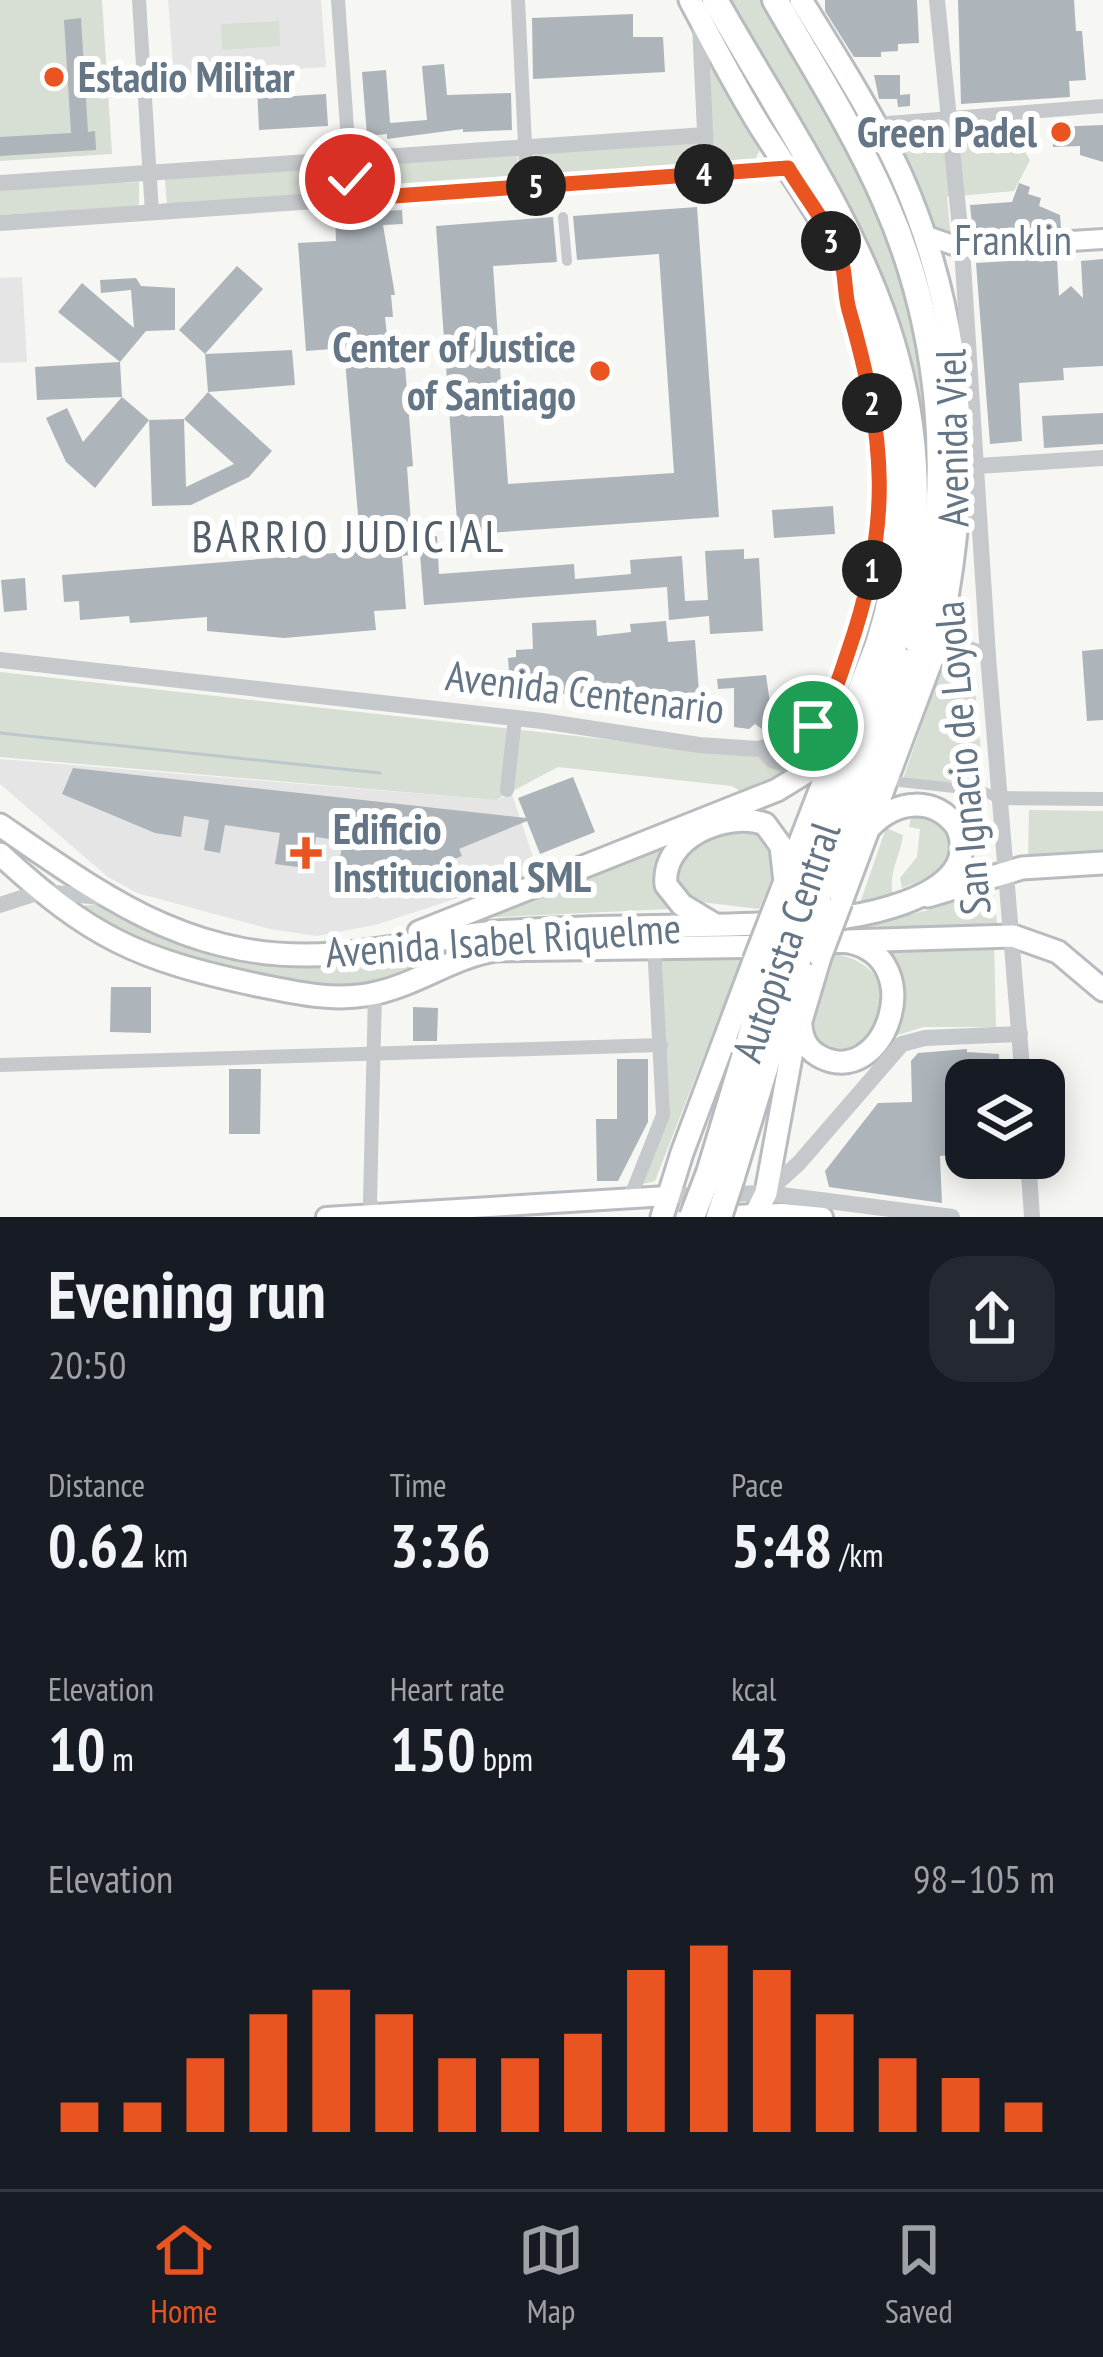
<!DOCTYPE html>
<meta charset="utf-8">
<style>
:root{--surface:#171b24;--page:#242831;--text:#f1f3f6;--muted:#9ea1a6;--line:#363941;--accent:#e95420}
body{margin:0;font-family:"PT Sans Narrow",sans-serif;background:var(--page);color:var(--text);height:100vh;display:flex;flex-direction:column;font-size:45px;white-space:nowrap}
*{box-sizing:border-box;margin:0}
p{font-size:39px;color:var(--muted)}
.icon{flex:none;width:66px;height:66px;fill:none;stroke:currentColor;stroke-width:2;stroke-linecap:round;stroke-linejoin:round}
.map{position:relative;height:1217px;overflow:hidden}
.drawer{display:flex;flex-direction:column;background:var(--surface);flex:1}
.drawer>*{flex:none}
.controls{position:absolute;left:945px;top:1059px;display:grid;gap:24px}
.controls a{display:grid;place-items:center;width:120px;height:120px;border-radius:24px;background:var(--surface);box-shadow:0 6px 30px #0003;font-size:60px}
.pin{position:absolute;display:grid;place-items:center;width:102px;height:102px;color:#fff;margin:-51px;border:6px solid #fff;border-radius:50%;box-shadow:0 3px 12px #0007}
.km{position:absolute;width:60px;height:60px;margin:-30px;border-radius:50%;background:#222;color:#fff;font-size:33px;line-height:60px;text-align:center}
.round{display:grid;place-items:center;flex:none;width:126px;height:126px;border-radius:36px;background:var(--page)}
.head{display:flex;align-items:center;justify-content:space-between;height:204px;padding:0 48px}
h1{font-size:66px;font-weight:700;line-height:90px}
.figures{display:grid;grid-template-columns:repeat(3,1fr);gap:18px;height:204px;padding:12px 48px}
.figures div{display:grid;align-content:center}
.figures b{font-size:60px;font-weight:700}
.figures small{font-size:33px;font-weight:400}
.figures p{font-size:33px}
.chart{height:336px;padding:24px 48px}
.chart p{display:flex;justify-content:space-between}
.chart svg{width:100%;height:216px;margin-top:12px;stroke:var(--accent);stroke-width:6}
.dock{display:flex;justify-content:space-around;align-items:center;height:168px;border-top:3px solid var(--line);background:var(--surface);font-size:33px;color:var(--muted)}
.dock a{display:grid;justify-items:center;gap:6px}
.dock .on{color:var(--accent)}
.map>svg:first-child{display:block}
.built{fill:#e4e5e4}
.green{fill:#d7ded3}
.lines{fill:none;stroke-linecap:round;stroke-linejoin:round}
.stream{stroke:#bdc8cc;stroke-width:3}
.building{fill:#adb4ba;fill-rule:evenodd}
.secondary-casing{stroke:#b8bcc1;stroke-width:24}
.primary-casing{stroke:#b8bcc0;stroke-width:27}
.trunk-casing{stroke:#b8bbbe;stroke-width:27}
.motorway-casing{stroke:#b8bbbe;stroke-width:30}
.pedestrian{stroke:#c6c9cc;stroke-width:10}
.minor{stroke:#c6c9cc;stroke-width:14}
.tertiary{stroke:#c6c9cc;stroke-width:16}
.secondary{stroke:#fff;stroke-width:18}
.primary{stroke:#fff;stroke-width:21}
.trunk{stroke:#fff;stroke-width:21}
.motorway{stroke:#fff;stroke-width:24}
.primary-bridge-casing{stroke:#b8bcc0;stroke-width:27;stroke-linecap:butt}
.motorway-bridge-casing{stroke:#b8bbbe;stroke-width:30;stroke-linecap:butt}
.primary-bridge{stroke:#fff;stroke-width:21}
.motorway-bridge{stroke:#fff;stroke-width:24}
.route-casing{stroke:#fff;stroke-width:24}
.route{stroke:#e95420;stroke-width:15}
.poi-dot{fill:#e95420;stroke:#fff;stroke-width:4.5}
.labels{text-anchor:middle;stroke-width:12;stroke-linejoin:round;paint-order:stroke}
.poi-label{font-size:42px;font-weight:bold;fill:#647585;stroke:#fff;text-anchor:start}
.street-label{font-size:42px;fill:#647585;stroke:#fff}
.neighbourhood-label{font-size:45px;letter-spacing:3px;fill:#525f6a;stroke:#fff}
</style>
<div class="map">
<svg width="1103" height="1217" viewBox="0 0 1103 1217">
<rect width="100%" height="100%" fill="#f6f6f3"/>
<g class="built">
<path d="M168,0H321L326,67L174,77Z"/>
<path d="M22,277L27,362L0,363V278Z"/>
<path d="M0,759L496,800L512,794L538,872L375,925L317,936L270,929L137,893L108,877L0,784Z"/>
</g>
<g class="green">
<path d="M0,0H102L112,154L0,161Z"/>
<path d="M724,0H762L869,194L901,274L920,364L928,430L925,541C924,499 926,455 919,413C898,268 796,126 724,0Z"/>
<path d="M279,21L280,46L222,50L221,24Z"/>
<path d="M708,67H712L760,149L755,160L715,162Z"/>
<path d="M1005,120L1030,160L1014,191L947,197L951,239L928,226L885,130Z"/>
<path d="M697,139L699,168L535,178L533,149Z"/>
<path d="M517,152L519,179L360,191L358,164Z"/>
<path d="M343,167L345,193L167,206L165,179Z"/>
<path d="M139,182V204L136,206L0,215V188Z"/>
<path d="M948,650L973,668L984,785L903,779Z"/>
<path d="M0,672L809,762L786,780L745,794L732,786L558,767L496,800L0,757Z"/>
<path d="M1029,810L1103,811V854L1028,858Z"/>
<path d="M912,813L933,814L957,838L945,871L902,888L900,878L917,857L920,829L909,827Z"/>
<path d="M886,828L903,835C900,857 888,874 893,894L859,906Z"/>
<path d="M736,830L761,831C785,855 771,882 759,909L693,901C645,868 708,840 736,830Z"/>
<path d="M676,836L658,889L670,909L478,918Z"/>
<path d="M993,885L997,924L852,929L936,908Z"/>
<path d="M98,904L156,934L204,950L470,940C436,953 403,974 366,982C281,998 145,948 70,907Z"/>
<path d="M994,942L996,1027H923L895,1036C913,1004 906,977 882,951Z"/>
<path d="M833,954C873,958 899,994 875,1031C870,1039 861,1046 854,1053H827L813,1038V1010Z"/>
<path d="M659,956L741,960L655,1181L643,1184L666,1120Z"/>
</g>
<g class="lines">
<path class="stream" d="M0,733L380,773"/>
</g>
<g class="building">
<path d="M825,0H917L919,43L898,44V51L881,52V57H854L825,11Z"/>
<path d="M958,0H1074L1076,31H1082L1086,80L1069,81L1070,97L961,104Z"/>
<path d="M633,14V37H663L665,72L533,79L532,18Z"/>
<path d="M81,18L88,132L95,131L96,150L0,156V137L71,133L64,20Z"/>
<path d="M444,64L447,95L511,93L512,130L463,132V129L387,139V134L367,136L362,72L386,70L390,123L427,120L422,66Z"/>
<path d="M874,75H900V95L910,94V106L898,107L897,99H879Z"/>
<path d="M279,85V97L326,94L328,126L259,130L257,86Z"/>
<path d="M1103,125V162L1080,155V146L1053,147L1052,127Z"/>
<path d="M1019,183L1030,187L1028,194L1041,198L1039,206L1060,215L1061,228L973,234L970,205L1012,202Z"/>
<path d="M697,207L719,517L458,535L436,226L553,217L557,262L493,266L508,484L674,473L659,254L577,260L573,216Z"/>
<path d="M402,210L403,224L383,225L395,295H391L393,317H385L389,355L404,353L413,466L407,467L412,538L437,536L439,574L574,564L575,579L631,574L630,560L682,556L685,601L708,600L705,551L744,549V559L759,558L763,631L710,634L709,616L669,620L667,587L424,605L420,554L402,556L406,609L374,611L376,630L284,638L207,631V617L130,623L129,616L80,620L79,601L64,602L62,575L361,551L344,348L306,351L298,243L336,241L335,214Z"/>
<path d="M1057,258L1059,296L1071,286L1083,298L1081,261L1103,259V366L1063,368L1064,380L1019,383L1022,441L990,444L976,263Z"/>
<path d="M237,266L263,289L205,354L179,330Z"/>
<path d="M136,278L141,286L175,288V330L146,331L120,362L58,312L82,283L134,328L131,290L101,293L100,280Z"/>
<path d="M292,350L295,385L208,392L205,354Z"/>
<path d="M120,362L122,397L37,400L35,367Z"/>
<path d="M208,392L272,451L249,477L191,505L152,506L149,420L184,419ZM184,419L234,464L186,487Z"/>
<path d="M122,397L149,420L95,488L66,462L46,418L67,408L83,442Z"/>
<path d="M1103,413V444L1044,448L1042,416Z"/>
<path d="M833,506L835,534L774,538L772,510Z"/>
<path d="M25,578L27,610L4,612L1,580Z"/>
<path d="M596,620L597,636L631,632L630,624L666,621L668,642L695,640L699,692L617,698L616,691L547,695V683L510,686L508,658L516,657V650L533,649L532,623Z"/>
<path d="M1103,649V720L1087,721L1082,651Z"/>
<path d="M766,675L773,724L762,729L755,724L749,729L734,727V688L718,689L717,679Z"/>
<path d="M73,768L526,818L518,798L573,777L595,832L540,854L527,821L459,849L462,856L425,871L378,867L377,875L338,869L343,841L316,837L312,869L275,864L280,833L225,825L220,853L204,850L209,820L184,816L181,837L155,833L62,794Z"/>
<path d="M111,987H151V1033L110,1032Z"/>
<path d="M413,1007L438,1008L437,1041H413Z"/>
<path d="M967,1049V1052L999,1054L1000,1080H966V1112L949,1113L951,1155L940,1156L942,1203L829,1187L825,1171L878,1103L912,1102L911,1061L918,1053Z"/>
<path d="M617,1059H648V1122L618,1181H597L596,1119H617Z"/>
<path d="M229,1069H261L260,1134H229Z"/>
</g>
<g class="lines">
<g class="secondary-casing">
<g id="secondary">
<path d="M924,235L962,248L1103,239"/>
<path d="M708,1216L782,1213L823,1217"/>
<path d="M326,1217L667,1196"/>
</g>
</g>
<g class="primary-casing">
<g id="primary">
<path d="M690,0C713,43 735,86 761,128C802,191 848,256 874,326C907,420 907,519 885,615"/>
<path d="M801,0C836,57 873,114 901,175C965,319 973,471 942,624"/>
<path d="M928,896L1022,868L1103,863"/>
<path d="M841,902L936,648"/>
<path d="M775,907L877,643"/>
<path d="M848,941L1013,936L1058,952L1103,990"/>
<path d="M662,1217L682,1153L754,961"/>
<path d="M754,1217L766,1193L792,1051L820,957"/>
</g>
</g>
<g class="trunk-casing">
<g id="trunk">
<path d="M0,825C109,900 194,964 334,954C389,951 442,936 497,932C592,925 687,928 781,923"/>
<path d="M0,854C91,938 137,959 257,985C293,992 329,1001 366,995C412,988 449,958 495,950L774,946"/>
<path d="M818,921C861,917 987,896 957,827C934,796 897,800 871,826"/>
<path d="M712,923L682,905L666,885C661,838 726,810 765,824L781,846L785,882"/>
<path d="M419,932L777,790L808,771L844,734"/>
<path d="M800,1016C801,1033 803,1047 819,1056C884,1092 931,959 849,942C838,940 823,943 811,944"/>
</g>
</g>
<g class="motorway-casing">
<g id="motorway">
<path d="M715,0C838,215 951,352 904,614"/>
<path d="M775,0C813,66 855,132 885,201C943,332 953,477 924,616"/>
<path d="M954,442L959,485"/>
<path d="M819,903L888,728L917,642"/>
<path d="M794,907L894,646"/>
<path d="M709,1173L772,965"/>
<path d="M732,1177L798,960"/>
</g>
</g>
<g class="pedestrian">
<path d="M563,217L567,261"/>
<path d="M758,749L771,763L788,768"/>
<path d="M900,782L982,791L998,798"/>
</g>
<g class="minor">
<path d="M139,0L152,213"/>
<path d="M338,0L352,199"/>
<path d="M518,0L527,186"/>
<path d="M875,124L1103,106"/>
<path d="M507,790L515,718"/>
<path d="M998,798L1103,799"/>
<path d="M375,994L370,1201L376,1217"/>
<path d="M0,1065L661,1045"/>
<path d="M630,1198L663,1115L654,945"/>
</g>
<g class="tertiary">
<path d="M937,0L962,248L988,656L1023,1080"/>
<path d="M700,25L707,174"/>
<path d="M0,183L705,135"/>
<path d="M0,223L788,168"/>
<path d="M977,466L1103,458"/>
<path d="M930,634L988,656"/>
<path d="M0,660L542,721L699,745L758,749L795,740L817,722L831,701L867,595L880,522V456L870,390L841,262"/>
<path d="M0,905L40,892L104,897"/>
<path d="M1028,1158L1032,1217"/>
<path d="M766,1193L799,1163L902,1044L925,1038L1020,1034"/>
<path d="M667,1196L766,1193L952,1217"/>
</g>
<use href="#secondary" class="secondary"/>
<use href="#primary" class="primary"/>
<use href="#trunk" class="trunk"/>
<use href="#motorway" class="motorway"/>
<g class="primary-bridge-casing">
<g id="primary-bridge">
<path d="M877,643L885,615"/>
<path d="M936,648L942,624"/>
<path d="M820,957L841,902"/>
<path d="M754,961L775,907"/>
</g>
</g>
<g class="motorway-bridge-casing">
<g id="motorway-bridge">
<path d="M917,642L924,616"/>
<path d="M894,646L904,614"/>
<path d="M798,960L819,903"/>
<path d="M772,965L794,907"/>
<path d="M692,1217L709,1173"/>
<path d="M719,1217L732,1177"/>
</g>
</g>
<use href="#primary-bridge" class="primary-bridge"/>
<use href="#motorway-bridge" class="motorway-bridge"/>
</g>
<g class="lines">
<g class="route-casing">
<path id="route" d="M350,179L352,199L788,168C804,195 829,226 840,255C846,272 844,292 849,310C886,439 893,523 848,652C839,678 832,706 813,726"/>
</g>
<use href="#route" class="route"/>
</g>
<g class="poi-dot">
<circle cx="54" cy="77" r="12"/>
<circle cx="1061" cy="132" r="12"/>
<circle cx="600" cy="371" r="12"/>
<path d="M300 835h12v12h12v12h-12v12h-12v-12h-12v-12h12z"/>
</g>
<g class="labels">
<g class="poi-label">
<text x="78" y="92">Estadio Militar</text>
<text x="1037" y="147" text-anchor="end">Green Padel</text>
<text x="576" y="362" text-anchor="end">Center of Justice<tspan x="576" dy="48">of Santiago</tspan></text>
<text x="333" y="844">Edificio<tspan x="333" dy="48">Institucional SML</tspan></text>
</g>
<g class="street-label">
<text x="1013" y="255">Franklin</text>
<text transform="translate(952 438) rotate(-91)" y="15">Avenida Viel</text>
<text transform="translate(585 692) rotate(7)" y="15">Avenida Centenario</text>
<text transform="translate(962 758) rotate(-95)" y="15">San Ignacio de Loyola</text>
<text transform="translate(503 940) rotate(-4)" y="15">Avenida Isabel Riquelme</text>
<text transform="translate(786 942) rotate(-71)" y="15">Autopista Central</text>
</g>
<g class="neighbourhood-label">
<text x="349" y="552">BARRIO JUDICIAL</text>
</g>
</g>
</svg>
<div class="controls">
<a><svg class="icon" aria-label="layers" viewBox="0 0 24 24"><path d="M12 4l9 5-9 5-9-5zM3 14l9 5 9-5"/></svg></a>
</div>
<div class="pin" style="left:813px;top:726px;background:#1e9e55"><svg class="icon" aria-label="arrive" viewBox="0 0 24 24"><path d="M6 21V4h12l-3 4 3 4H6"/></svg></div>
<div class="pin" style="left:350px;top:179px;background:#d93025"><svg class="icon" aria-label="check" viewBox="0 0 24 24"><path d="M5 12l5 5 9-10"/></svg></div>
<b class="km" style="left:872px;top:570px">1</b>
<b class="km" style="left:872px;top:403px">2</b>
<b class="km" style="left:831px;top:241px">3</b>
<b class="km" style="left:704px;top:174px">4</b>
<b class="km" style="left:536px;top:186px">5</b>
</div>
<section class="drawer">
<div class="head"><div><h1>Evening run</h1><p>20:50</p></div><a class="round"><svg class="icon" aria-label="share" viewBox="0 0 24 24"><path d="M12 15V3M7 8l5-5 5 5M5 13v7h14v-7"/></svg></a></div>
<div class="figures">
<div><p>Distance</p><b>0.62<small> km</small></b></div>
<div><p>Time</p><b>3:36</b></div>
<div><p>Pace</p><b>5:48<small> /km</small></b></div>
</div>
<div class="figures">
<div><p>Elevation</p><b>10<small> m</small></b></div>
<div><p>Heart rate</p><b>150<small> bpm</small></b></div>
<div><p>kcal</p><b>43</b></div>
</div>
<div class="chart"><p><span>Elevation</span>98–105 m</p>
<svg viewBox="0 0 160 44" preserveAspectRatio="none"><path d="M5 44V38M15 44V38M25 44V29M35 44V20M45 44V15M55 44V20M65 44V29M75 44V29M85 44V24M95 44V11M105 44V6M115 44V11M125 44V20M135 44V29M145 44V33M155 44V38"/></svg>
</div>
</section>
<nav class="dock">
<a class="on"><svg class="icon" aria-label="home" viewBox="0 0 24 24"><path d="M3 11l9-7 9 7M6 9v11h12V9"/></svg>Home</a>
<a><svg class="icon" aria-label="map" viewBox="0 0 24 24"><path d="M3 6l6-2 6 2 6-2v14l-6 2-6-2-6 2zM9 4v14M15 6v14"/></svg>Map</a>
<a><svg class="icon" aria-label="saved" viewBox="0 0 24 24"><path d="M7 4h10v16l-5-4-5 4z"/></svg>Saved</a>
</nav>
